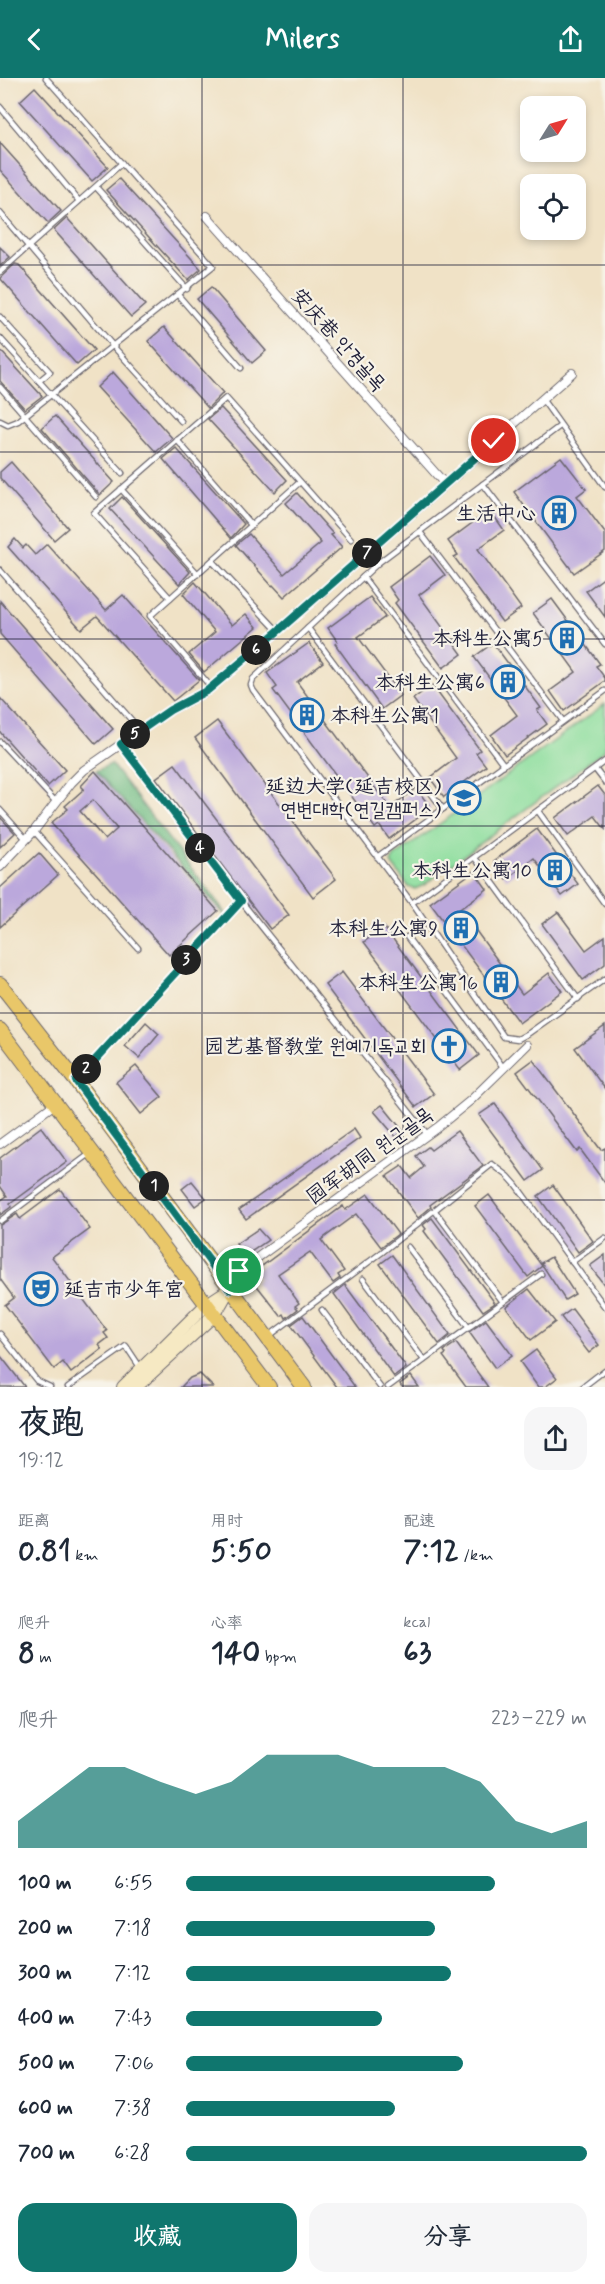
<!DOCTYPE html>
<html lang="zh">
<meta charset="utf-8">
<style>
:root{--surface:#fff;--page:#f6f6f7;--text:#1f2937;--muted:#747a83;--accent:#0f766e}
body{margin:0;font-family:Mynerve,"LXGW WenKai TC","Poor Story",sans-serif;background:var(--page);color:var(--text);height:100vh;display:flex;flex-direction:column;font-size:22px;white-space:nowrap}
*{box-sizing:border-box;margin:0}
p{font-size:20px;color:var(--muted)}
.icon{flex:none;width:33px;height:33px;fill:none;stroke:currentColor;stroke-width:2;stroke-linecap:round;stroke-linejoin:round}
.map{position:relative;height:1309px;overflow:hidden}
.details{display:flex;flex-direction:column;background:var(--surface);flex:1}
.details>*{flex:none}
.needle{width:39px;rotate:53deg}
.controls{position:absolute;left:520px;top:18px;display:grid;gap:12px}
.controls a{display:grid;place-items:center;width:66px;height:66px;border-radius:12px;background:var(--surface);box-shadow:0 3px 9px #0003;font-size:30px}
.pin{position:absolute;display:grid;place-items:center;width:51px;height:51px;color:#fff;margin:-26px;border:3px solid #fff;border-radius:50%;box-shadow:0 2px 6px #0007}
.km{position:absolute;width:30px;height:30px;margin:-15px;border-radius:50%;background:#222;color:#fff;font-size:16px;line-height:30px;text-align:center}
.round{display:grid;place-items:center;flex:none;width:63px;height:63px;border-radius:18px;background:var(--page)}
.summary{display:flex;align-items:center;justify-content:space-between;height:102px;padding:0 18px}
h1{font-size:33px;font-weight:800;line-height:45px}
.metrics{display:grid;grid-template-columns:repeat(3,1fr);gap:9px;height:102px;padding:6px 18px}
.metrics div{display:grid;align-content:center}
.metrics b{font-size:30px;font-weight:800}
.metrics small{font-size:16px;font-weight:400}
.metrics p{font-size:16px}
.chart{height:168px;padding:12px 18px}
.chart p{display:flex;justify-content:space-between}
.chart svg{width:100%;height:108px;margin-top:6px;fill:var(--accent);opacity:.7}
.action{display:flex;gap:12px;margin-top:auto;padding:12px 18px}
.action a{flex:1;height:69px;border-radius:18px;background:var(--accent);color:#fff;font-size:24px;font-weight:800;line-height:69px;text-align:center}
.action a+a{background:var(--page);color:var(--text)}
ul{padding:0 18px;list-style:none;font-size:20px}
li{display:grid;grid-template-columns:96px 72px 1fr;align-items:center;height:45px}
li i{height:15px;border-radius:8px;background:var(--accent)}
header{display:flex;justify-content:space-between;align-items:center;height:78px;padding:0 18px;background:var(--accent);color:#fff;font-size:27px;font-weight:800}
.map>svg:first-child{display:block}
.green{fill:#8dde9e;stroke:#58806c;stroke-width:1.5}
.forest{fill:#72bd85;stroke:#4a7060;stroke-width:1.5}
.building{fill:#bba8dc;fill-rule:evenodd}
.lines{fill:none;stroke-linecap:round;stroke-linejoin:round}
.lane-casing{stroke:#6a656c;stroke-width:7}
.street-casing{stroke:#6a656c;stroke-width:10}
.secondary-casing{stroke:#6a656c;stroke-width:14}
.primary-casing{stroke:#6a656c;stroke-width:16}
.lane{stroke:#fff;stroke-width:4.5}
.street{stroke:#fff;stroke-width:8}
.secondary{stroke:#f6e9c3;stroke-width:12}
.primary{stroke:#e9c769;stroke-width:14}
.route-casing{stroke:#fff;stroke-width:12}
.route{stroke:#0f766e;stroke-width:8}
.grid{fill:none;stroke:#22223b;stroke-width:1.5;stroke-opacity:0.55}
.labels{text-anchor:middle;stroke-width:4.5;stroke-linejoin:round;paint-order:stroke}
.street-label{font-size:20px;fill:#22223b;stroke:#f7f3e8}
.poi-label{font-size:20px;fill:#22223b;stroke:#f7f3e8;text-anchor:end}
</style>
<header><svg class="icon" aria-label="back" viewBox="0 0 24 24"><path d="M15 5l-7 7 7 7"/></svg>Milers<svg class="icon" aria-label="share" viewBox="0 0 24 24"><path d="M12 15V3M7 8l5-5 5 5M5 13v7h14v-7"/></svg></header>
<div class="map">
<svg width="605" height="1309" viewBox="0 0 605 1309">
<rect width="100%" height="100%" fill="#f7f3e8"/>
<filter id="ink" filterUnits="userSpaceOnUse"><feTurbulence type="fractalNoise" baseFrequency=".0167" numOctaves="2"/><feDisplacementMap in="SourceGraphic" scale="12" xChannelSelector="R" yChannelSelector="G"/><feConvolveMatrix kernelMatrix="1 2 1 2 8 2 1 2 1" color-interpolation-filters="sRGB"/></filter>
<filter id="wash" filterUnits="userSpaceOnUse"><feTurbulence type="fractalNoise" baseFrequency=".008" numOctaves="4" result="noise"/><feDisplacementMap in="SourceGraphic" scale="24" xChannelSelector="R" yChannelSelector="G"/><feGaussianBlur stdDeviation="1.35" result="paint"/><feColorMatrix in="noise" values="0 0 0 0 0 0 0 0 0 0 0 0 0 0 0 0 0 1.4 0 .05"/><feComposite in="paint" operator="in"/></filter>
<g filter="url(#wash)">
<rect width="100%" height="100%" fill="#f0e2c6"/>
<path class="green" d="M605,626V672L424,807L415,811L409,809L393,788L391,785L394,779Z"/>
<path class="forest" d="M111,686L225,834V837L96,693Z"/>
<g id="blocks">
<g class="building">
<path d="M35,9L108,89L92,103L20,23Z"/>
<path d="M0,65L61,133L48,145L0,92Z"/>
<path d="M119,101L201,191L188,202L106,112Z"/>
<path d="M67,140L145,227L131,239L54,152Z"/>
<path d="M0,169L10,179L0,188Z"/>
<path d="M15,186L19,187L94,272L77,287L0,200Z"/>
<path d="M211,209L266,273L252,285L197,221Z"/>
<path d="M164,249L223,315L208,330L148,263Z"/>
<path d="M0,272L42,318L25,331L0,303Z"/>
<path d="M113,294L172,360L156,374L97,309Z"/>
<path d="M221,330L287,402L275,414L208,341Z"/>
<path d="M55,338L114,404L100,417L42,350Z"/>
<path d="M176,370L244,446L231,460L163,381Z"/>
<path d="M561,379L586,411L577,418L605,455V473L574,495L514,414Z"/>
<path d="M11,384L68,450L54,462L0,400V394Z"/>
<path d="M297,415L333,456L331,457L342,469L284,519L273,507L272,508L236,467L249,456L284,496L321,465L286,425Z"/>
<path d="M122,419L190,494L179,506L110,431Z"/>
<path d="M490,432L504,452L478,471L521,530L502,544L454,479L458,477L448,463Z"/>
<path d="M15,461L23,470L26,467L35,477L47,466L106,532L123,517L199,602L173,623L97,538L81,551L8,469Z"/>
<path d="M430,478L445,497L419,517L462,576L443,590L395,525L398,522L389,509Z"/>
<path d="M605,499V539L586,513Z"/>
<path d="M195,504L232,547L246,536L257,549L204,594L189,576L215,554L183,516Z"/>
<path d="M370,519L385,539L358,559L401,617L382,631L335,566L338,564L328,550Z"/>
<path d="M552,521L600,586L596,588L605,600V603L564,633L550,613L576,594L533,535Z"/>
<path d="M0,523L113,651L96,666L0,556Z"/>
<path d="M309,565L323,584L297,604L390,730L416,710L431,730L389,761L379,747L375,750L273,612L277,609L267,595Z"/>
<path d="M493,565L541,630L537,632L547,646L505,677L491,657L517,637L474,579Z"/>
<path d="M432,607L480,672L476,675L486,688L444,719L430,700L456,680L413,621Z"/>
<path d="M0,620L65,692L48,708L0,654Z"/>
<path d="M217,643L336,801L313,819L195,660Z"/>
<path d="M175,686L289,837L270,851L156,700Z"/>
<path d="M95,693L218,833L169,877L51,745L68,731L65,728L84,711L81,708ZM93,722L117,751L105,762L80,733Z"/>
<path d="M598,708L605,717V751L595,738L568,758L555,740Z"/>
<path d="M0,739L15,755L0,769Z"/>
<path d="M537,751L578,806L562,818L534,780L507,801L494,783Z"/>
<path d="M39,775L58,797L0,849V810Z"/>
<path d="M474,793L487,811L460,831L522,916L549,895L562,913L519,945L430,825Z"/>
<path d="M558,834L586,872L605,858V886L583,902L542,846Z"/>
<path d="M384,849L479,977L460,992L364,864Z"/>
<path d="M342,894L434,1016L416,1029L325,907Z"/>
<path d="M146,944L159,956L139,980L125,968Z"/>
<path d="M605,948V1011L575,970Z"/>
<path d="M533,982L601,1072L605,1070V1105L580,1071L577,1074L517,994Z"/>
<path d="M136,988L162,1019L141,1036L116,1004Z"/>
<path d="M495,1026L543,1092L528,1103L479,1037Z"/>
<path d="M382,1027L403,1053L396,1059L374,1033Z"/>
<path d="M41,1049L67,1084L10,1126L11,1129L0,1137V1123L7,1118L0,1108V1080Z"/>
<path d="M354,1051L360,1060L246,1141L239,1132Z"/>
<path d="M457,1053L483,1088L430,1127L431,1129L418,1140L387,1098L402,1088L411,1100L424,1089L416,1078L428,1069L431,1072Z"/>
<path d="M192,1103L206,1120L195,1128L182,1111Z"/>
<path d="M553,1107L593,1163L578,1174L538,1118Z"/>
<path d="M60,1111L90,1151L52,1179L107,1253L104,1255L108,1260L99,1267L102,1271L71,1295L63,1284L54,1291L5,1227L14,1220L0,1201V1147L17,1136L20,1141Z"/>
<path d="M368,1116L398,1156L381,1169L356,1136L321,1162L344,1193L338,1197L340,1200L333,1205L310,1174L278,1196L299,1225L295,1228L298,1231L286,1240L284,1236L281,1238L254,1204L259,1201L254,1194L343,1128L345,1132Z"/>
<path d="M489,1117L542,1188L528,1199L475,1128Z"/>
<path d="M432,1140L495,1225L483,1233L424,1153L426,1151L423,1147Z"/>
<path d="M258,1151L268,1162L245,1178L236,1166Z"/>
<path d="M392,1177L450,1257L439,1266L380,1186Z"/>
<path d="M605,1177V1208L590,1188Z"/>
<path d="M551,1179L575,1216L565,1222L541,1185Z"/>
<path d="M345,1207L405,1288L406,1290L394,1299L334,1216Z"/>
<path d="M529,1211L555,1244L531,1262L506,1229Z"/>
<path d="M572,1231L599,1267L589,1275L561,1239Z"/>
<path d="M303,1238L355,1309H337L291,1247Z"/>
<path d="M486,1242L512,1277L495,1290L469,1254Z"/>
<path d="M456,1265L488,1309H466L443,1278L446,1276L444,1273Z"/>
<path d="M536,1272L557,1300L545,1309H538L520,1284Z"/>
<path d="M0,1277L25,1309H0Z"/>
<path d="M200,1296L213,1309H181L190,1300Z"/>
<path d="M411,1298L419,1309H402L400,1306Z"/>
</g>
</g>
</g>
<g filter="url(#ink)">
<use href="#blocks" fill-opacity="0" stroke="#6a656c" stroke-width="1.5"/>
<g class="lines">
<g class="lane-casing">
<g id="lane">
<path d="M0,29L79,123"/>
<path d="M96,109L187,211"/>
<path d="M0,135L113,268L181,343"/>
<path d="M0,194L122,85"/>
<path d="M178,217L241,290"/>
<path d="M0,239L50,294L39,303"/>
<path d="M0,260L122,395"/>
<path d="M0,309L96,419"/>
<path d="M542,321L605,409"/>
<path d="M0,343L8,347L18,343L213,188L46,0"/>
<path d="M560,348L378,485L253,601L251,607L253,612L412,825L504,959L518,961L529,955L605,901"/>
<path d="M177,362L252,448"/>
<path d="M483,406L605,566"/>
<path d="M121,411L198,496"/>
<path d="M420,454L563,643"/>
<path d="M212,483L278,553"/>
<path d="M0,492L141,653"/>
<path d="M363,499L504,687"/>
<path d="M170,520L94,435L226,320L351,461"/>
<path d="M308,550L443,731"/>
<path d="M211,609L150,538L300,404"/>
<path d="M0,664L56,724"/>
<path d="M121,666L241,823L427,1056"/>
<path d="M595,691L605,704"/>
<path d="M0,732L26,761"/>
<path d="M538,733L605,826"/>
<path d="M34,753L138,870"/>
<path d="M377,779L605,613"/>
<path d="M475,780L578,921"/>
<path d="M412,825L605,683"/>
<path d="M407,859L503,989"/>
<path d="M76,1002L241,823"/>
<path d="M435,1133L503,1224"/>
<path d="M0,1143L91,1075"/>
<path d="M408,1169L469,1250"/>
<path d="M572,1184L605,1160"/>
<path d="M363,1201L424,1282"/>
<path d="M322,1232L380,1309"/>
<path d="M0,1256L37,1303L50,1309"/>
<path d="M269,1258L381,1175L492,1086L508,1098L516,1107L605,1229"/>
<path d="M68,1309L126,1268L140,1289"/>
<path d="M388,1309L541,1196"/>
<path d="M583,1309L605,1292"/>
</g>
</g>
<g class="street-casing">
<g id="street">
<path d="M207,138L445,406"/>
<path d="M0,789L34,753L71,705L84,692L170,632L208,612L278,553L572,295"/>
<path d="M0,1066L56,1025"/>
<path d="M230,1211L239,1193L438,1049L471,1022L527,967"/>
</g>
</g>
<g class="secondary-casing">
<g id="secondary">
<path d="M123,1309L207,1226L230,1211"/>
<path d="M136,1309L215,1236L228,1213"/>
</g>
</g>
<g class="primary-casing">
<g id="primary">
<path d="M0,906L76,1003L304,1309"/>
<path d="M0,952L269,1309"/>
</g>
</g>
<use href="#lane" class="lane"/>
<use href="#street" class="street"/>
<use href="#secondary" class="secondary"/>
<use href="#primary" class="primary"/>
</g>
</g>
<g class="lines" filter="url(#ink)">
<g class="route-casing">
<path id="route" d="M239,1193L230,1211L76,1003L241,823L121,666L170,632L208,612L278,553L494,363"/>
</g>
<use href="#route" class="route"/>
</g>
<path class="grid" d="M202,0V1309M403,0V1309M0,187H605M0,374H605M0,561H605M0,748H605M0,935H605M0,1122H605"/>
<defs>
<g id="building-ring" transform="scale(1.725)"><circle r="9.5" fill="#f7f3e8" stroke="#1f6fb2" stroke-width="1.5"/><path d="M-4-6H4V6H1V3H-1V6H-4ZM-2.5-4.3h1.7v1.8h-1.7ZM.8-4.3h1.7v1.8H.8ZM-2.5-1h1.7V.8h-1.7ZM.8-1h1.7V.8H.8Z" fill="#1f6fb2"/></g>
<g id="university-ring" transform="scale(1.725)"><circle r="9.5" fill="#f7f3e8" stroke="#1f6fb2" stroke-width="1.5"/><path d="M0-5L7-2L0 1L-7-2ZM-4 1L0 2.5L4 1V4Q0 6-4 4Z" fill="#1f6fb2"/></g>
<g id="church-ring" transform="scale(1.725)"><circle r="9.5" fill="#f7f3e8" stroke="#1f6fb2" stroke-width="1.5"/><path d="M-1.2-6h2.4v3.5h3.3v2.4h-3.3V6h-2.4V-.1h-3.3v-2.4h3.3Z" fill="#1f6fb2"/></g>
<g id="theatre-ring" transform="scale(1.725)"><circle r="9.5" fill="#f7f3e8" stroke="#1f6fb2" stroke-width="1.5"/><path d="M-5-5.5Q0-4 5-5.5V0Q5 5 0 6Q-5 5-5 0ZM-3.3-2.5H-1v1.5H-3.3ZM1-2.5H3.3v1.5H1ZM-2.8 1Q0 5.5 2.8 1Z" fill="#1f6fb2"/></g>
</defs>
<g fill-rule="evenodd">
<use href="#building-ring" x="559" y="435"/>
<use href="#building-ring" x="567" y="560"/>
<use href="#building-ring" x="508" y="604"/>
<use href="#building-ring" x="307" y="637"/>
<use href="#university-ring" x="464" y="720"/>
<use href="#building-ring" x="555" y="792"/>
<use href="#building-ring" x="461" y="850"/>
<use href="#building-ring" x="501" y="904"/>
<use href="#church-ring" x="449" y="968"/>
<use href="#theatre-ring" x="41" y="1211"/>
</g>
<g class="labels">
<g class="street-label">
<text transform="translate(339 261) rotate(48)" y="7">安庆巷 안경골목</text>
<text transform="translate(369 1077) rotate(-36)" y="7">园军胡同 원군골목</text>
</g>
<g class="poi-label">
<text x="536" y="442">生活中心</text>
<text x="544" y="567">本科生公寓5</text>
<text x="485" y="611">本科生公寓6</text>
<text x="330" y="644" text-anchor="start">本科生公寓1</text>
<text x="441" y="715">延边大学(延吉校区)<tspan x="441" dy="23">연변대학(연길캠퍼스)</tspan></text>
<text x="532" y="799">本科生公寓10</text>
<text x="438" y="857">本科生公寓9</text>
<text x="478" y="911">本科生公寓16</text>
<text x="426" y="975">园艺基督教堂 원예기독교회</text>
<text x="64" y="1218" text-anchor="start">延吉市少年宫</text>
</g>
</g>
</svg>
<div class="controls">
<a><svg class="needle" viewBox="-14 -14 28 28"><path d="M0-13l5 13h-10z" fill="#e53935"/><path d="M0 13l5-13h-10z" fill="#747a83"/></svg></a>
<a><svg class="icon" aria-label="locate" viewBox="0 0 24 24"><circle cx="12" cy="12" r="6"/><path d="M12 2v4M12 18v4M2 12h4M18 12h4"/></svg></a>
</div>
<div class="pin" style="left:239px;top:1193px;background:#1e9e55"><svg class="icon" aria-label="arrive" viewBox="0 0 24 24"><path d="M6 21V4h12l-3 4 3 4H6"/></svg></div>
<div class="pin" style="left:494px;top:363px;background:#d93025"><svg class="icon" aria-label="check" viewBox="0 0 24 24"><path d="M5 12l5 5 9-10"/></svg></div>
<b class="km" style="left:154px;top:1108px">1</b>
<b class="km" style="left:86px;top:991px">2</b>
<b class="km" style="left:186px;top:882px">3</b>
<b class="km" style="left:200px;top:770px">4</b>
<b class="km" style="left:135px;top:656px">5</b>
<b class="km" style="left:256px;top:572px">6</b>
<b class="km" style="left:367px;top:475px">7</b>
</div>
<section class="details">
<div class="summary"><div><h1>夜跑</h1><p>19:12</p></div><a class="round"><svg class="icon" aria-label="share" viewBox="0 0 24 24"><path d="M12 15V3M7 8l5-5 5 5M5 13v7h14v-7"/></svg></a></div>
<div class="metrics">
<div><p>距离</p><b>0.81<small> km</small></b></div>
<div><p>用时</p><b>5:50</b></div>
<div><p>配速</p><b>7:12<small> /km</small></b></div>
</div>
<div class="metrics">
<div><p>爬升</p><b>8<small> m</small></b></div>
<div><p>心率</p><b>140<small> bpm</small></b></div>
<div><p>kcal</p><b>63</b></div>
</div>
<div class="chart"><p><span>爬升</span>223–229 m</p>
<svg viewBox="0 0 160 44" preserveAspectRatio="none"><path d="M0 44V33L10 22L20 11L30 11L40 17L50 22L60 17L70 6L80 6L90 6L100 11L110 11L120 11L130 17L140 33L150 38L160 33V44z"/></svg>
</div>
<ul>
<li><b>100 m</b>6:55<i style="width:77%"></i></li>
<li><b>200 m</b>7:18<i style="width:62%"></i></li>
<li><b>300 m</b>7:12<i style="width:66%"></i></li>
<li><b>400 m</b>7:43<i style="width:49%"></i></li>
<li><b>500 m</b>7:06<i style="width:69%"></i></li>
<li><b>600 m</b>7:38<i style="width:52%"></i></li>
<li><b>700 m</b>6:28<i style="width:100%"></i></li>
</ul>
<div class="action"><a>收藏</a><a>分享</a></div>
</section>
